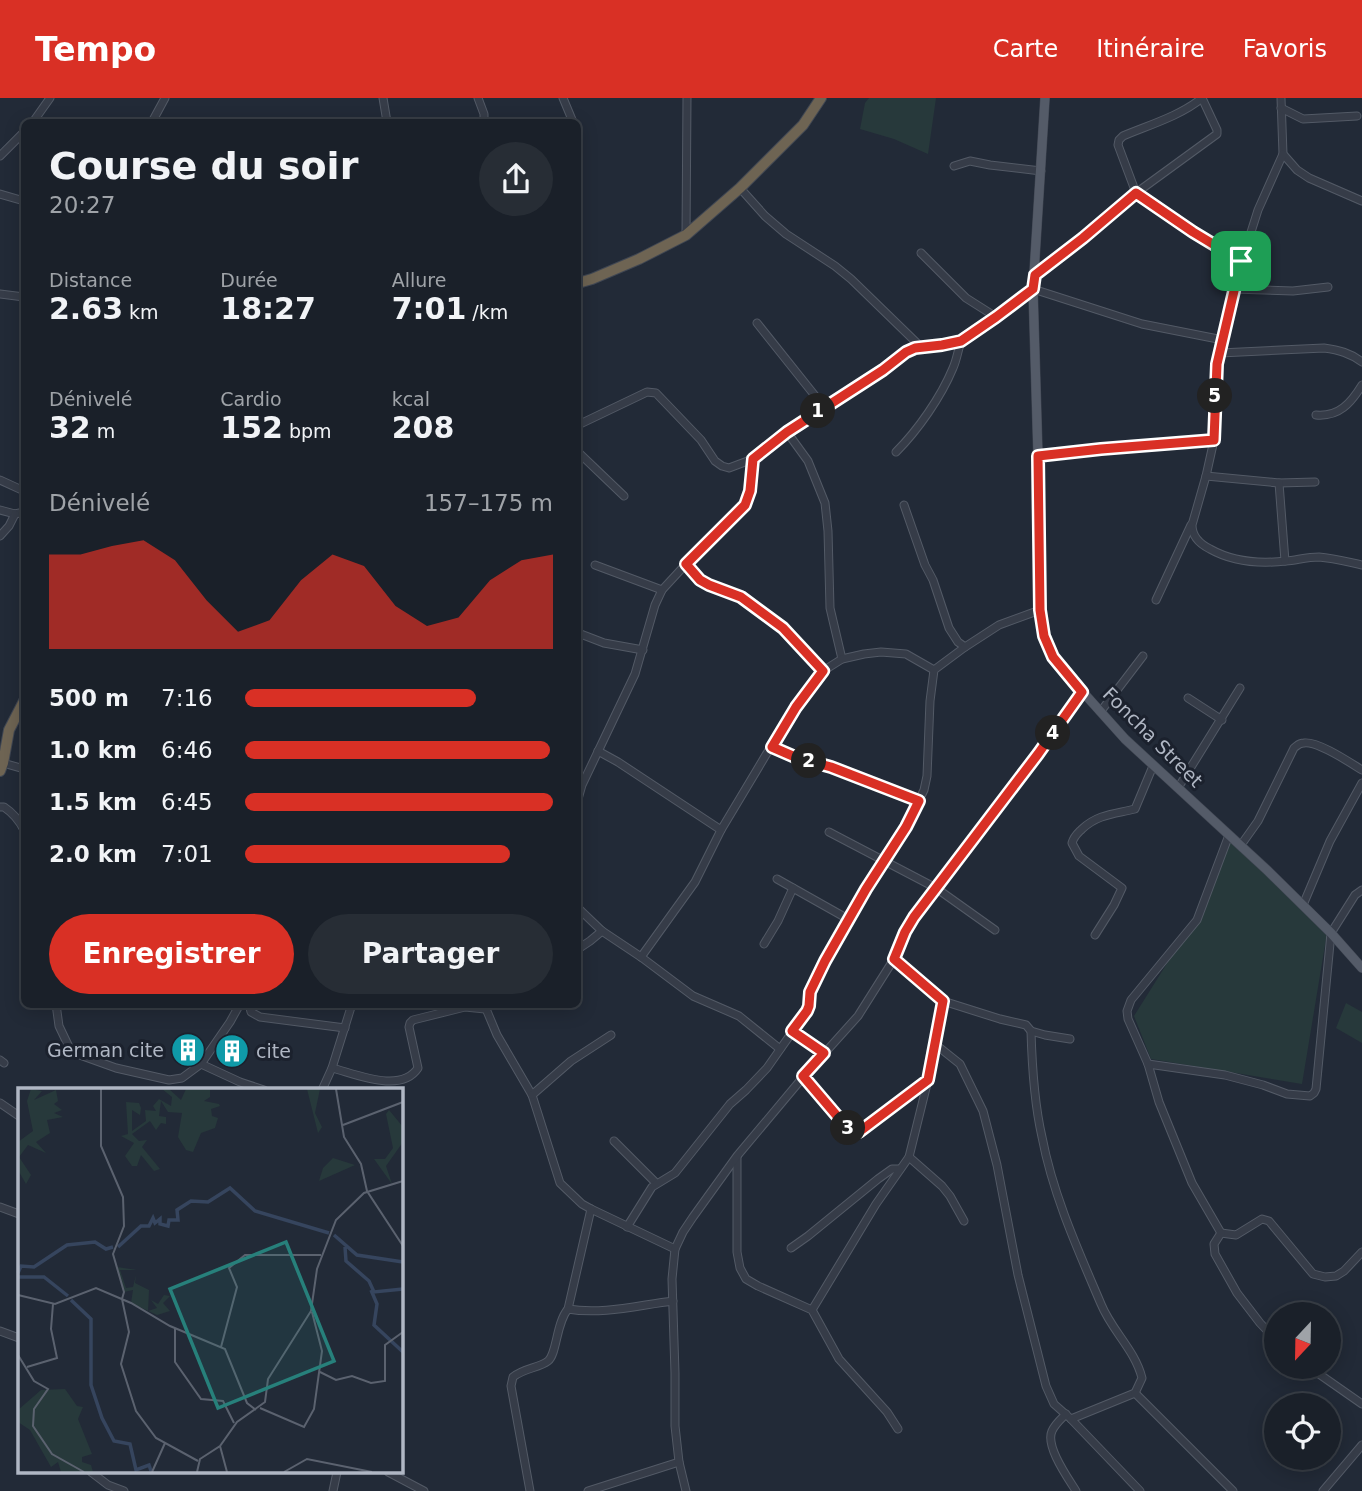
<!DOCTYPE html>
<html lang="fr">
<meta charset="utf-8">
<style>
:root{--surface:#1a2029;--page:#272d35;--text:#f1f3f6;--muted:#9fa3a8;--line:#383e46;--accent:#d93025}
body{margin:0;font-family:"DejaVu Sans",sans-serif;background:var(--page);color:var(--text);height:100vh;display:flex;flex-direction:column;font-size:26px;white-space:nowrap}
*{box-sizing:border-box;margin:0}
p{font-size:23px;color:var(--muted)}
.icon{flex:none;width:38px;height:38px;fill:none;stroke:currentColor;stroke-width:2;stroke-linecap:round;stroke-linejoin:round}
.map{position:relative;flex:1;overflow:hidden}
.sheet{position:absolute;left:21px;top:21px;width:560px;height:889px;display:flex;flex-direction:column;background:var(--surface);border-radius:10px;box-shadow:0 4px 18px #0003,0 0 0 2px var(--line)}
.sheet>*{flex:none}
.needle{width:46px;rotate:202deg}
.tools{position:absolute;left:1264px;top:1204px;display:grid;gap:14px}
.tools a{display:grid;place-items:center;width:77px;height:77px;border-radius:50%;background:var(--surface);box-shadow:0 4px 18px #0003,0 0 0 2px var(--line);font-size:35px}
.pin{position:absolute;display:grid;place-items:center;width:60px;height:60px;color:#fff;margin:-30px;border-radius:14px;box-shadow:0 4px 10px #0006}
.km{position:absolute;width:35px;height:35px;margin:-18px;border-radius:50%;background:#222;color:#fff;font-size:19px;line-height:35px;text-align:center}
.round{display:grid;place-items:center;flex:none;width:74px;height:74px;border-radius:37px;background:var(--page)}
.head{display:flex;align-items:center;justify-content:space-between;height:119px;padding:0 28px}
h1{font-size:38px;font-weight:600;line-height:52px}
.stats{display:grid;grid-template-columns:repeat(3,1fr);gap:10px;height:119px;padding:7px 28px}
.stats div{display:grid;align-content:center}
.stats b{font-size:30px;font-weight:600}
.stats small{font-size:19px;font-weight:400}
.stats p{font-size:19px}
.chart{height:196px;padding:14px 28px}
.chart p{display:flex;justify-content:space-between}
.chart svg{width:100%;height:126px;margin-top:7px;fill:var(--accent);opacity:.7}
.primary-button{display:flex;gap:14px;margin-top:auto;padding:14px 28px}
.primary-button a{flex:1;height:80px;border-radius:42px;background:var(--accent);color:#fff;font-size:28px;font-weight:600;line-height:80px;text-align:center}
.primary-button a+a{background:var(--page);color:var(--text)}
ul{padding:0 28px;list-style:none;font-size:23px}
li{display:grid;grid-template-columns:112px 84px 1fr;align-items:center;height:52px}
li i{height:18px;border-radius:9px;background:var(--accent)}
header{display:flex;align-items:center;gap:42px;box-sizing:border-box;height:98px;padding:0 35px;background:var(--accent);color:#fff}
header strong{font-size:33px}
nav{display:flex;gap:38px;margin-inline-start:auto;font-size:24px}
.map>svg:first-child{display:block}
.green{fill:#27393b}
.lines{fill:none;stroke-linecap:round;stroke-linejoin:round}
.minor-casing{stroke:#535a66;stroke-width:9}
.major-casing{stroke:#3f4551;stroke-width:10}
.highway-casing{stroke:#404753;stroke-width:12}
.minor{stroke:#363c48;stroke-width:7}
.major{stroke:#545b68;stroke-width:9}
.highway{stroke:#6e6453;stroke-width:10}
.route-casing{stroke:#fff;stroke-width:14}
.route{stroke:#d93025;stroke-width:9}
.labels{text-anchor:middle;stroke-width:6;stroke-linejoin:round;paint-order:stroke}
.street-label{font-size:19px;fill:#b0b7c4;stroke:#1b212d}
.poi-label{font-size:19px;fill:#b0b7c4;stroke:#1b212d;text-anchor:end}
.inset-river{fill:none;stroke:#36455e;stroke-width:3.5}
.inset-road{fill:none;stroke:#5b626f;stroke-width:2}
.view{fill:#27807b;fill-opacity:0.15;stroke:#27807b;stroke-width:3.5}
.inset-edge{fill:none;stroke:#b0b7c4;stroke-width:3.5}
</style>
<header>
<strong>Tempo</strong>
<nav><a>Carte</a><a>Itinéraire</a><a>Favoris</a></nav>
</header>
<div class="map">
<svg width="1362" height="1393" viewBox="0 0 1362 1393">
<rect width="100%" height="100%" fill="#222a37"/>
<g class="green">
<path d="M869,0H936L928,56L894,41L860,31L865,5Z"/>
<path d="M1230,741L1327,835L1302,986L1151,961L1134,918L1203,808Z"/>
<path d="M1346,905L1362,914V945L1336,930Z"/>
</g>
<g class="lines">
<g class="minor-casing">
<g id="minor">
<path d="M383,0L387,24"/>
<path d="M478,0L484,16V24"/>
<path d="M563,0L573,24"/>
<path d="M1202,0C1180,18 1149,27 1123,38L1119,42L1118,47L1136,95L1193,134L1241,163"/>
<path d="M1281,0L1283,56L1297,72L1309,80L1362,103"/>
<path d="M1281,10L1303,21L1357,18"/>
<path d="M33,24L50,0"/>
<path d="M152,24L165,0"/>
<path d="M1283,56L1258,112L1233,191L1217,266L1214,342L1206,378L1192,427C1192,439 1200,446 1210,451C1233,464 1260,466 1286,463C1297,462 1307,459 1319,459C1333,460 1348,464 1362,467"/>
<path d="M0,58L24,34"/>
<path d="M954,68L970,63L990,67L1041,73"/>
<path d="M740,90L765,118L786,136L835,168L851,181L921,249"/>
<path d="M0,96L24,103"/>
<path d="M686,137L687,0"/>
<path d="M921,155L966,200L996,219"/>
<path d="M1035,177L1083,140L1136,95L1217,36V32L1202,0"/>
<path d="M1233,191L1293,193L1328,189"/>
<path d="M0,196L24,199"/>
<path d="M757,225L824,309"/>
<path d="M1220,255L1324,250C1339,252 1350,255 1362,264"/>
<path d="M1316,317C1339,319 1351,305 1362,287"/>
<path d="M578,327L647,294L656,295L701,342L715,363L722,368L729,370L753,361"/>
<path d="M787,334L808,363L825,405L828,433L830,510L842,561"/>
<path d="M578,354L624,398"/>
<path d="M896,354C918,332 941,299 953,270C957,261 958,252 961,243"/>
<path d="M1038,358L1101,351L1214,342"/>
<path d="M1206,378L1279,385L1315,384"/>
<path d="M0,382L24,393"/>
<path d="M1279,385L1285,463"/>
<path d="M904,407L925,467L933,482L949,530L958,544L965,549"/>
<path d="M0,412L15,416L24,414"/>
<path d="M0,438L9,428L15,416"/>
<path d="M686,466L700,482L709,487L741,499L783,529L823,573"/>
<path d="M595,467L662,492"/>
<path d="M1156,502L1191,427"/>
<path d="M578,535L604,545L643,552"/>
<path d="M1188,600L1222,622"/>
<path d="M1101,613L1143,558"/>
<path d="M772,649L795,659L831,669L919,703"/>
<path d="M598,653L618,664L721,732"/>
<path d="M3,665L24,671"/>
<path d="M1178,690L1240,590"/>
<path d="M578,701L582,687L635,576L655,507L662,492L686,466L745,407L750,393L753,361L787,334L883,272L906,254L915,250L941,248L961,243L996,219L1033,191L1142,226L1223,242"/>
<path d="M0,709H4C13,715 19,722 24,732"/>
<path d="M829,734L936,790L995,832"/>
<path d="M1241,747L1258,723L1294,650C1298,647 1299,645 1304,645C1318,643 1349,664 1362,672"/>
<path d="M777,781L848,821"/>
<path d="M1303,807L1330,743L1362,685"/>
<path d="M578,810L602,833L641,859L693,898L739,918L780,951"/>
<path d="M1095,837L1114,807L1122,790L1079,758L1072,745C1074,738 1077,736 1082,731C1098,716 1115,716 1135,711L1153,668"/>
<path d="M764,846L778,823L793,790"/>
<path d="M578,851L590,843L602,833"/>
<path d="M641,859L695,784L721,732L785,625L806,594L823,573L842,561L864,556L881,554L906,556L934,572"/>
<path d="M943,903L1000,921L1026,927L1031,933L1045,937L1070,941"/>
<path d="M56,906L59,928L69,949L77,956L116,970L169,982L182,980L201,966L230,924L240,906"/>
<path d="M249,906L251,914L260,919L345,930"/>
<path d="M484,906L497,937L532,997L560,1085L582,1106L591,1111L675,1151"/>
<path d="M792,933L824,955"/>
<path d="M1031,933C1032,969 1034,1004 1042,1039C1053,1097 1078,1152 1101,1206C1112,1233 1135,1252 1142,1280L1135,1295L1071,1321"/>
<path d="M935,946L960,966L983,1013L997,1067L1018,1177L1046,1288L1054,1306L1071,1321L1140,1393"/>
<path d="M0,962L4,965"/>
<path d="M201,966L240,984L264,992"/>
<path d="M1148,966L1225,977L1263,987L1287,996L1310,998L1314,995L1316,991L1331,835L1355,797L1362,792"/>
<path d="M332,970C356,976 401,996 418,970L409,929L410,925L413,922L465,909L485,911"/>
<path d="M804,978L849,1032L859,1034L928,982"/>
<path d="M322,992L332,970L352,906"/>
<path d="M532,997L571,963L611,937"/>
<path d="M0,1005L19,1018"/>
<path d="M614,1043L656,1085"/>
<path d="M737,1059V1154L740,1170L746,1181L758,1188L812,1212L839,1261L887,1314L898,1331"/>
<path d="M909,1059L942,1088L950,1098L964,1123"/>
<path d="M0,1109L19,1116"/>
<path d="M627,1129L652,1089L675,1075L730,1006L746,992L767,970L807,913C811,904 809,894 813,884L866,791L906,729L924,692L927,678L930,603L934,572L965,549L999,527L1040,512"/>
<path d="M1221,1135L1192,1085L1159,1004L1148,966L1128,921L1127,913L1131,902L1197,822L1229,737"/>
<path d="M1221,1135L1236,1137L1262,1121L1269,1123L1313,1176L1325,1179L1336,1178L1344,1173L1362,1154"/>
<path d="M1221,1135L1214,1146L1215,1156L1237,1195L1260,1225L1276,1242"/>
<path d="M791,1150L808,1138L878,1081L892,1071H900"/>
<path d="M568,1211L591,1111"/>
<path d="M812,1212L876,1106L909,1059L928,982L943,903L894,861"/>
<path d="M0,1233L19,1240"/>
<path d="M1309,1269L1362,1306"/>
<path d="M1135,1295L1233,1393"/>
<path d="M1066,1316C1061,1321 1055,1326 1052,1333C1045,1348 1068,1380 1076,1393"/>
<path d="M91,1374L108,1387L124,1393"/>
<path d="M388,1374L424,1393"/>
<path d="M333,1393L337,1374"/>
<path d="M530,1393L511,1288L513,1279C524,1270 539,1270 548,1263C557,1256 556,1225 568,1211C602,1217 639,1207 673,1203"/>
<path d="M588,1393L679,1364"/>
<path d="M686,1393L679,1364L675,1328V1275L672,1181L675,1151L683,1134L693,1119L737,1058L804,978L858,918L894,861L905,834L913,819L1038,656L1082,594"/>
<path d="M1323,1393L1362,1347"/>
</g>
</g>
<g class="major-casing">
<path id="major" d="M1045,0L1033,191L1038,358L1040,512L1044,538L1047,547L1053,559L1064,573L1125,641L1267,772L1331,835L1362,870"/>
</g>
<g class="highway-casing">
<g id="highway">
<path d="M578,185L592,181L639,161L686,137L740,90L803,27L821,0"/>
<path d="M0,673L3,665L9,632L24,603"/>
</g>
</g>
<use href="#minor" class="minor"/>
<use href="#major" class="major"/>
<use href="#highway" class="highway"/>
</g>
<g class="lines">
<g class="route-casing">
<path id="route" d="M1136,95L1193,134L1241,163L1217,266L1214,342L1101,351L1038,358L1040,512L1044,538L1053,559L1082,594L1038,656L914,819L905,834L894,861L943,903L928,982L859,1034L849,1032L803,978L824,955L792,933L807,913L809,908L810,894L825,863L866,791L906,729L919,703L831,669L795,659L772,649L796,609L823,573L783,530L741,499L709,487L700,482L686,466L745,407L750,393L753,361L787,334L883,272L906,254L915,250L942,247L961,243L996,219L1033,191L1035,177L1083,140Z"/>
</g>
<use href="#route" class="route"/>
</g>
<defs>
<g id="building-disc" transform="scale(1.75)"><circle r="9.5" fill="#0f9aa8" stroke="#1b212d"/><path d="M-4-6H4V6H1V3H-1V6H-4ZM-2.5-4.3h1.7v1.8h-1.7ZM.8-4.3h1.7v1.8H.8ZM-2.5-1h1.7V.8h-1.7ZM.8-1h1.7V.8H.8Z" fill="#fff"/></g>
</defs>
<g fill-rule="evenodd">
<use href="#building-disc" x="188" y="952"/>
<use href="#building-disc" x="232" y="953"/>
</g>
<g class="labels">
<g class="street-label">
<text transform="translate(1153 639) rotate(45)" y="7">Foncha Street</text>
</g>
<g class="poi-label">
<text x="164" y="959">German cite</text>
<text x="256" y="960" text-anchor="start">cite</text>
</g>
</g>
<g transform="translate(18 990)">
<rect width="385" height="385" fill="#222a37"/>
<path d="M13,1L24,3L16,12L38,2L40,13L36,16L44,22L36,25L45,29L29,32L32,45L18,54L28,65L10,57L1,69L13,87L8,96L0,82V54L15,43L9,13ZM144,1H151L163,12L168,1H192V9L186,13L201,16L202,18L193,21L194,28L200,30L197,40L183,45L175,64L168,62L160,49L164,25L150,24L143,13L141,28L148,29V36L143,35L138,42L132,33L114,46L121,53L129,52L124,59L142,81L136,83L123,67L119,78H114L107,68L116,55L103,48L110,46L108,14L121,15L123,20L122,27L114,22V43L128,33L127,22L138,23L135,18L141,11L153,18L154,9ZM289,1H302L297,25L304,39L300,45ZM371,22L385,39V54L368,78L374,96L356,71H367L375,60L368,26ZM315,70L337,77L301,93L305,80ZM99,179L119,182H102L108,200L115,199L118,187L117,195L131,202L130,223L139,220L133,212L140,216L146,207L152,208L145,215L152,223L139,227L113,215L115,202L106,204ZM47,301L59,318L65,319L60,331L74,366L64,369V374L73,377L75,384H43L40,374L33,379L12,342L0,334V322L23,302Z" fill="#27393b"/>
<path class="inset-river" d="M316,147L339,167L385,174M100,159L123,138H131L135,130L137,135L142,131V136L150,138L151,132H160L159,122L173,113L190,114L212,100L237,123L311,145M327,159L328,173L351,193L356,204L385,201M0,185L3,178L16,179L49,157L77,154L88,161L95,159M0,189H26L50,208M353,202L359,216L356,237L385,264M53,212L73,231V297L84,330L96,353L112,356L118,382L131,377L133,383"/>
<path class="inset-road" d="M83,1V58L105,109L106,138L95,166L106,204L104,211M318,1L326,49L343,76L349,103L385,158M325,37L385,14M0,207L37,216L78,200L113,215L152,238L207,261L229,315L238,322M104,211L111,244L103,276L118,323L138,350L180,373M157,240V274L183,311L205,313L216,335M203,259L219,199L211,180L227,167H303M0,267L16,293L30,301L16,321L15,338L34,366L66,384M9,279L39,270L33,241L35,216M302,284L318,292L334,288L353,295L367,293V257L385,244M242,320L286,339L296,321L304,263L294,224M202,358L209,384M134,384L147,355M179,384L182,371L202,358L219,334L247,314L250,291L293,223L299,181L318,132L346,105L385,93M266,384L289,371L354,384"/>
<path class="view" d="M268,154L316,273L200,320L152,201Z"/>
<rect width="385" height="385" class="inset-edge"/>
</g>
</svg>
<div class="tools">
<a><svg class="needle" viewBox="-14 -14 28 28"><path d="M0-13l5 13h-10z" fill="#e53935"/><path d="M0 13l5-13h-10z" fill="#9fa3a8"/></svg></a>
<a><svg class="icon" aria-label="locate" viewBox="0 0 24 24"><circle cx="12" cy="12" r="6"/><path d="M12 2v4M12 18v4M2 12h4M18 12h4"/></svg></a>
</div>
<div class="pin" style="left:1241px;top:163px;background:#1e9e55"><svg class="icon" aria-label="arrive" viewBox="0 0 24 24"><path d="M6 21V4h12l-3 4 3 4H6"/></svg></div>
<b class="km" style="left:818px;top:313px">1</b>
<b class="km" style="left:809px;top:663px">2</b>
<b class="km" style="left:848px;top:1030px">3</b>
<b class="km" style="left:1053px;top:635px">4</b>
<b class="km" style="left:1215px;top:298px">5</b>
<section class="sheet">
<div class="head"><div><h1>Course du soir</h1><p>20:27</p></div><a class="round"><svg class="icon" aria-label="share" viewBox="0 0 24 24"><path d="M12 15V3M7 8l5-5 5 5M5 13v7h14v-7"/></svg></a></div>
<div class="stats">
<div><p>Distance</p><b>2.63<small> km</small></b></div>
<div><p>Durée</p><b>18:27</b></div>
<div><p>Allure</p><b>7:01<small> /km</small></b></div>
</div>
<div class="stats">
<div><p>Dénivelé</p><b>32<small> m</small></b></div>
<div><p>Cardio</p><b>152<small> bpm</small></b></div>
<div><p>kcal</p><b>208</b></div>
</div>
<div class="chart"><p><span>Dénivelé</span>157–175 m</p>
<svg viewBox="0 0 160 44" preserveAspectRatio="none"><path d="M0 44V11L10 11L20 8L30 6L40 13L50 27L60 38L70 34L80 20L90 11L100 15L110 29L120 36L130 33L140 20L150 13L160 11V44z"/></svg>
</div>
<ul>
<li><b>500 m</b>7:16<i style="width:75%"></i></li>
<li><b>1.0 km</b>6:46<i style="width:99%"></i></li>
<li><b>1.5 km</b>6:45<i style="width:100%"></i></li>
<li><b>2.0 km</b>7:01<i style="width:86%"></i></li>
</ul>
<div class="primary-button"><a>Enregistrer</a><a>Partager</a></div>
</section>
</div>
